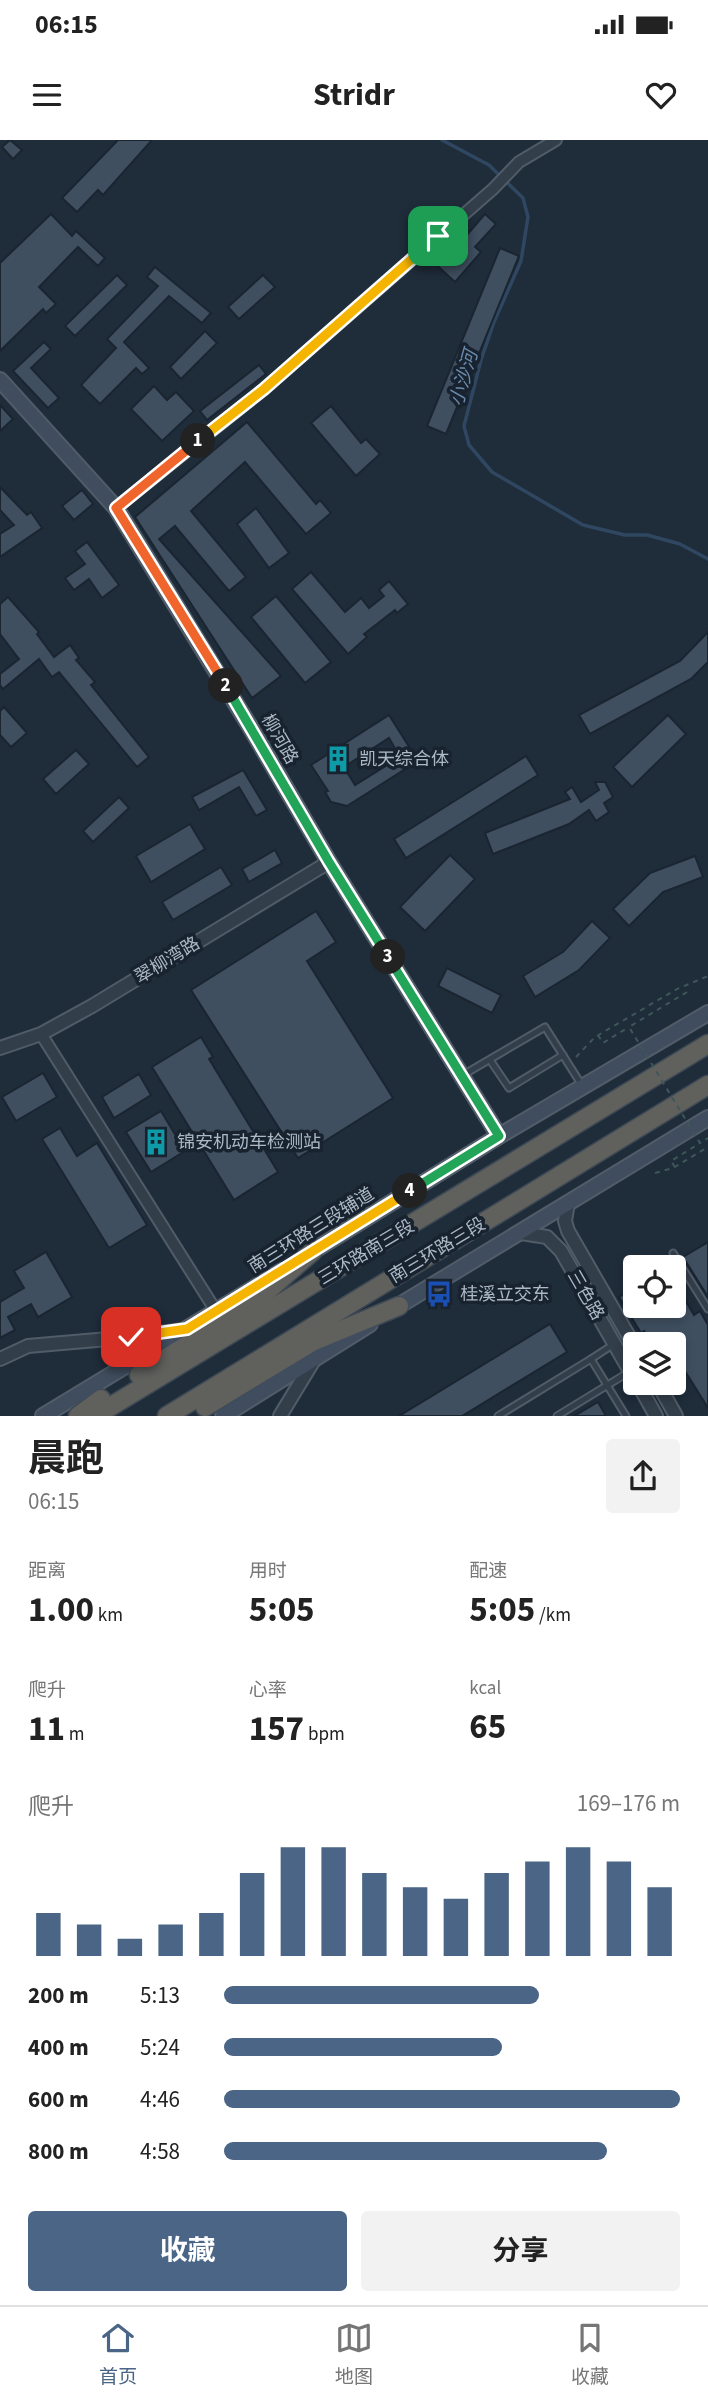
<!DOCTYPE html>
<html lang="zh">
<meta charset="utf-8">
<style>
:root{--surface:#fff;--page:#f2f2f2;--text:#222;--muted:#767676;--line:#e0e0e0;--accent:#4a6585}
body{margin:0;font-family:"Source Sans 3","Noto Sans SC",sans-serif;background:var(--page);color:var(--text);height:100vh;display:flex;flex-direction:column;font-size:26px;white-space:nowrap}
*{box-sizing:border-box;margin:0}
p{font-size:23px;color:var(--muted)}
.icon{flex:none;width:38px;height:38px;fill:none;stroke:currentColor;stroke-width:2;stroke-linecap:round;stroke-linejoin:round}
.map{position:relative;height:1276px;overflow:hidden}
.side{display:flex;flex-direction:column;background:var(--surface);flex:1}
.side>*{flex:none}
.controls{position:absolute;left:623px;top:1115px;display:grid;gap:14px}
.controls a{display:grid;place-items:center;width:63px;height:63px;border-radius:7px;background:var(--surface);box-shadow:0 4px 10px #0003;font-size:35px}
.pin{position:absolute;display:grid;place-items:center;width:60px;height:60px;color:#fff;margin:-30px;border-radius:14px;box-shadow:0 4px 10px #0006}
.km{position:absolute;width:35px;height:35px;margin:-18px;border-radius:50%;background:#222;color:#fff;font-size:19px;line-height:35px;text-align:center}
.round{display:grid;place-items:center;flex:none;width:74px;height:74px;border-radius:7px;background:var(--page)}
.overview{display:flex;align-items:center;justify-content:space-between;height:119px;padding:0 28px}
h1{font-size:38px;font-weight:700;line-height:52px}
.metrics{display:grid;grid-template-columns:repeat(3,1fr);gap:10px;height:119px;padding:7px 28px}
.metrics div{display:grid;align-content:center}
.metrics b{font-size:35px;font-weight:700}
.metrics small{font-size:19px;font-weight:400}
.metrics p{font-size:19px}
.chart{height:196px;padding:14px 28px}
.chart p{display:flex;justify-content:space-between}
.chart svg{width:100%;height:126px;margin-top:7px;stroke:var(--accent);stroke-width:6}
.button{display:flex;gap:14px;margin-top:auto;padding:14px 28px}
.button a{flex:1;height:80px;border-radius:7px;background:var(--accent);color:#fff;font-size:28px;font-weight:700;line-height:80px;text-align:center}
.button a+a{background:var(--page);color:var(--text)}
ul{padding:0 28px;list-style:none;font-size:23px}
li{display:grid;grid-template-columns:112px 84px 1fr;align-items:center;height:52px}
li i{height:18px;border-radius:9px;background:var(--accent)}
.status{display:flex;justify-content:space-between;align-items:center;height:49px;padding:0 35px;background:var(--surface);direction:ltr}
.status svg{height:19px;fill:currentColor}
header{display:flex;justify-content:space-between;align-items:center;height:91px;padding:0 28px;background:var(--surface);font-size:32px;font-weight:700}
.tab-bar{display:flex;justify-content:space-around;align-items:center;height:98px;border-top:2px solid var(--line);background:var(--surface);font-size:19px;color:var(--muted)}
.tab-bar a{display:grid;justify-items:center;gap:4px}
.tab-bar .current{color:var(--accent)}
.map>svg:first-child{display:block}
.lines{fill:none;stroke-linecap:round;stroke-linejoin:round}
.stream{stroke:#2f4761;stroke-width:3.5}
.building{fill:#3f4f60;stroke:#1a2531;stroke-width:2;fill-rule:evenodd}
.service-casing{stroke:#505c68;stroke-width:9}
.minor-casing{stroke:#505c68;stroke-width:14}
.tertiary-casing{stroke:#505c68;stroke-width:16}
.secondary-casing{stroke:#505c68;stroke-width:18}
.trunk-casing{stroke:#3d4955;stroke-width:21}
.path{stroke:#3e5759;stroke-width:2;stroke-dasharray:5 5;stroke-linecap:butt}
.service{stroke:#333e4b;stroke-width:5}
.minor{stroke:#333e4b;stroke-width:10}
.tertiary{stroke:#333e4b;stroke-width:12}
.secondary{stroke:#404d5e;stroke-width:14}
.trunk{stroke:#60605d;stroke-width:18}
.path-bridge{stroke:#3e5759;stroke-width:2;stroke-dasharray:5 5;stroke-linecap:butt}
.split-1-casing{stroke:#fff;stroke-width:14}
.split-2-casing{stroke:#fff;stroke-width:14}
.split-3-casing{stroke:#fff;stroke-width:14}
.split-4-casing{stroke:#fff;stroke-width:14}
.split-5-casing{stroke:#fff;stroke-width:14}
.split-1{stroke:#f5b400;stroke-width:9}
.split-2{stroke:#f0652b;stroke-width:9}
.split-3{stroke:#22a559;stroke-width:9}
.split-4{stroke:#22a559;stroke-width:9}
.split-5{stroke:#f5b400;stroke-width:9}
.labels{text-anchor:middle;stroke-width:7;stroke-linejoin:round;paint-order:stroke}
.street-label{font-size:18px;fill:#adb9c7;stroke:#18232f}
.poi-label{font-size:18px;fill:#adb9c7;stroke:#18232f;text-anchor:start}
.water-label{font-size:19px;font-style:italic;fill:#6a8cae;stroke:#18232f}
</style>
<div class="status"><b>06:15</b><svg viewBox="0 0 49 12"><path d="M0 12V9h3v3zM5 12V6h3v6zM10 12V3h3v9zM15 12V0h3v12zM26 1h20v11H26zM47 4h2v5h-2z"/></svg></div>
<header><svg class="icon" aria-label="menu" viewBox="0 0 24 24"><path d="M4 6h16M4 12h16M4 18h16"/></svg>Stridr<svg class="icon" aria-label="heart" viewBox="0 0 24 24"><path d="M12 20l-8-8c-3-5 5-10 8-4 3-6 11-1 8 4z"/></svg></header>
<div class="map">
<svg width="708" height="1276" viewBox="0 0 708 1276">
<rect width="100%" height="100%" fill="#1f2c3a"/>
<g class="lines">
<path class="stream" d="M442,0L489,25L523,58L528,77L521,121L494,182L481,220L464,286L469,305L492,332L583,385L625,395H647L680,404L708,419"/>
</g>
<g class="building">
<path d="M10,0L22,10L13,19L2,7Z"/>
<path d="M118,0H152L103,55L98,50L77,72L62,58Z"/>
<path d="M51,74L72,96L76,91L105,118L98,126L78,107L39,147L56,164L46,173L43,169L0,211V123Z"/>
<path d="M485,74L496,84L475,107L481,112L455,142L429,118L448,99L459,104Z"/>
<path d="M500,108L519,116L446,294L427,286Z"/>
<path d="M155,127L211,173L202,183L169,156L124,202L149,228L142,234L136,228L100,264L81,245L116,208L107,199L158,146L147,137Z"/>
<path d="M117,135L127,145L75,196L65,186Z"/>
<path d="M263,135L275,147L239,179L228,167Z"/>
<path d="M205,191L217,203L181,239L170,227Z"/>
<path d="M44,202L51,209L31,228L59,258L48,268L13,231Z"/>
<path d="M259,225L266,234L207,280L200,271Z"/>
<path d="M154,246L167,260L176,252L194,271L162,301L131,269Z"/>
<path d="M0,265L13,279L0,291Z"/>
<path d="M331,266L361,303L366,299L380,314L356,336L311,283Z"/>
<path d="M247,282L316,364L320,360L331,373L306,394L245,322L191,371L246,437L229,451L175,386L159,399L281,536L252,558L135,377Z"/>
<path d="M0,347L27,375L31,372L42,388L0,417V394L14,385L0,370Z"/>
<path d="M82,350L93,364L74,380L62,366Z"/>
<path d="M256,368L289,413L269,428L237,384Z"/>
<path d="M87,402L119,445L102,458L89,439L74,450L65,438L85,424L75,411Z"/>
<path d="M311,432L345,472L361,458L369,468L384,456L379,450L389,441L408,464L397,473L395,470L364,494L367,497L348,514L292,449Z"/>
<path d="M276,456L331,522L305,543L251,477Z"/>
<path d="M8,457L39,492L37,494L54,517L70,505L79,518L76,520L95,542L91,545L149,617L137,627L59,532L52,537L39,519L3,549L0,545V534L19,519L0,494V464Z"/>
<path d="M708,492V522L691,539L590,594L579,575L680,521Z"/>
<path d="M4,567L27,593L11,607L0,595V571Z"/>
<path d="M389,575L418,621L347,666L331,662L325,652L328,651L311,625ZM389,598L400,617L355,645L344,627Z"/>
<path d="M668,575L686,594L632,647L613,627Z"/>
<path d="M76,610L89,624L56,654L43,639Z"/>
<path d="M526,616L538,635L406,718L394,699Z"/>
<path d="M243,630L267,670L256,676L239,647L199,670L192,657Z"/>
<path d="M595,642H605L613,657L604,663L609,672L596,681L589,670L569,684L493,714L485,693L570,659L565,652L572,647L581,662L599,650Z"/>
<path d="M119,657L129,668L93,702L83,691Z"/>
<path d="M190,684L205,709L151,742L136,716Z"/>
<path d="M275,710L282,723L249,742L242,729Z"/>
<path d="M450,715L475,739L425,791L400,767Z"/>
<path d="M695,716L703,737L663,752L629,786L613,769L650,733Z"/>
<path d="M221,727L232,745L173,780L162,762Z"/>
<path d="M316,771L336,802L307,821L393,958L298,1018L191,850Z"/>
<path d="M592,781L610,798L579,830L535,857L523,836L563,812Z"/>
<path d="M447,828L501,855L492,873L438,846Z"/>
<path d="M201,897L213,917L209,919L278,1032L234,1060L152,927Z"/>
<path d="M43,933L57,957L16,981L2,957Z"/>
<path d="M139,934L151,955L114,978L102,957Z"/>
<path d="M161,971L185,1011L151,1032L126,992Z"/>
<path d="M60,988L77,1016L97,1003L147,1085L109,1108L42,999Z"/>
<path d="M708,1102V1157L683,1117Z"/>
<path d="M46,1112L72,1157L38,1177L31,1164L8,1177L15,1190L0,1198V1162L24,1148L14,1131Z"/>
<path d="M674,1141L694,1175L700,1171L708,1185V1268L678,1220L674,1223V1204H653L644,1191L641,1193L619,1157L635,1147V1166H674Z"/>
<path d="M550,1184L567,1212L462,1276H399Z"/>
<path d="M598,1262L606,1276H574Z"/>
</g>
<g class="lines">
<g class="service-casing">
<g id="service">
<path d="M490,920L509,948L563,915"/>
<path d="M463,935L545,887L583,947"/>
<path d="M673,1113L708,1169"/>
<path d="M614,1204L591,1219L626,1276"/>
<path d="M498,1276L591,1219"/>
<path d="M557,1276L629,1232"/>
</g>
</g>
<g class="minor-casing">
<g id="minor">
<path d="M116,368L264,249L493,49L519,22L556,0"/>
<path d="M41,894L216,1171"/>
</g>
</g>
<g class="tertiary-casing">
<g id="tertiary">
<path d="M0,908L41,894L92,866L329,722"/>
<path d="M568,1063L565,1081L568,1091L635,1207"/>
<path d="M521,1093L547,1097L561,1111L635,1240"/>
<path d="M0,1219L28,1206L131,1197L183,1190"/>
<path d="M637,1242L656,1276"/>
<path d="M657,1242L676,1276"/>
<path d="M280,1276L314,1220"/>
</g>
</g>
<g class="secondary-casing">
<g id="secondary">
<path d="M0,240L116,368L249,585L329,722L499,996"/>
<path d="M305,1116L499,996L708,873"/>
<path d="M390,1171L708,978"/>
<path d="M43,1276L282,1131"/>
<path d="M223,1276L370,1184"/>
</g>
</g>
<g class="trunk-casing">
<g id="trunk">
<path d="M139,1235L250,1166L313,1111"/>
<path d="M205,1267L312,1202L399,1166"/>
<path d="M78,1276L101,1259"/>
<path d="M95,1276L708,904"/>
<path d="M167,1276L708,945"/>
</g>
</g>
<g class="path">
<path d="M598,895L603,903L629,887"/>
<path d="M576,917L595,897L677,849L708,836"/>
<path d="M675,1027L671,1021L700,1003"/>
<path d="M655,1033L673,1028L708,1007"/>
</g>
<use href="#service" class="service"/>
<use href="#minor" class="minor"/>
<use href="#tertiary" class="tertiary"/>
<use href="#secondary" class="secondary"/>
<use href="#trunk" class="trunk"/>
<path class="path-bridge" d="M687,852L629,887L700,1003L708,998"/>
</g>
<g class="lines">
<g class="split-1-casing">
<path id="split-1" d="M198,301L264,249L438,96"/>
</g>
<g class="split-2-casing">
<path id="split-2" d="M198,301L116,368L226,546"/>
</g>
<g class="split-3-casing">
<path id="split-3" d="M226,546L329,722L388,817"/>
</g>
<g class="split-4-casing">
<path id="split-4" d="M388,817L499,996L410,1051"/>
</g>
<g class="split-5-casing">
<path id="split-5" d="M131,1197L187,1189L410,1051"/>
</g>
<use href="#split-1" class="split-1"/>
<use href="#split-2" class="split-2"/>
<use href="#split-3" class="split-3"/>
<use href="#split-4" class="split-4"/>
<use href="#split-5" class="split-5"/>
</g>
<defs>
<g id="building-bare" transform="scale(2.1)"><path d="M-4-6H4V6H1V3H-1V6H-4ZM-2.5-4.3h1.7v1.8h-1.7ZM.8-4.3h1.7v1.8H.8ZM-2.5-1h1.7V.8h-1.7ZM.8-1h1.7V.8H.8Z" fill="#0f9aa8" stroke="#18232f" stroke-width="2.5" paint-order="stroke"/></g>
<g id="bus-bare" transform="scale(2.1)"><path d="M-5-6H5V4H4V6H2V4H-2V6H-4V4H-5ZM-3.5-4V0h7V-4ZM-3.5 1.2v1.5H-2V1.2ZM2 1.2v1.5H3.5V1.2Z" fill="#1a4fb4" stroke="#18232f" stroke-width="2.5" paint-order="stroke"/></g>
</defs>
<g fill-rule="evenodd">
<use href="#building-bare" x="338" y="619"/>
<use href="#building-bare" x="156" y="1002"/>
<use href="#bus-bare" x="439" y="1154"/>
</g>
<g class="labels">
<g class="street-label">
<text transform="translate(280 599) rotate(60)" y="6">柳河路</text>
<text transform="translate(167 820) rotate(-31)" y="6">翠柳湾路</text>
<text transform="translate(311 1090) rotate(-32)" y="6">南三环路三段辅道</text>
<text transform="translate(437 1110) rotate(-31)" y="6">南三环路三段</text>
<text transform="translate(366 1112) rotate(-31)" y="6">三环路南三段</text>
<text transform="translate(586 1155) rotate(60)" y="6">三色路</text>
</g>
<g class="poi-label">
<text x="359" y="625">凯天综合体</text>
<text x="177" y="1008">锦安机动车检测站</text>
<text x="460" y="1160">桂溪立交东</text>
</g>
<g class="water-label">
<text transform="translate(463 238) rotate(-74)" y="7">小沙河</text>
</g>
</g>
</svg>
<div class="controls">
<a><svg class="icon" aria-label="locate" viewBox="0 0 24 24"><circle cx="12" cy="12" r="6"/><path d="M12 2v4M12 18v4M2 12h4M18 12h4"/></svg></a>
<a><svg class="icon" aria-label="layers" viewBox="0 0 24 24"><path d="M12 4l9 5-9 5-9-5zM3 14l9 5 9-5"/></svg></a>
</div>
<div class="pin" style="left:438px;top:96px;background:#1e9e55"><svg class="icon" aria-label="arrive" viewBox="0 0 24 24"><path d="M6 21V4h12l-3 4 3 4H6"/></svg></div>
<div class="pin" style="left:131px;top:1197px;background:#d93025"><svg class="icon" aria-label="check" viewBox="0 0 24 24"><path d="M5 12l5 5 9-10"/></svg></div>
<b class="km" style="left:198px;top:301px">1</b>
<b class="km" style="left:226px;top:546px">2</b>
<b class="km" style="left:388px;top:817px">3</b>
<b class="km" style="left:410px;top:1051px">4</b>
</div>
<section class="side">
<div class="overview"><div><h1>晨跑</h1><p>06:15</p></div><a class="round"><svg class="icon" aria-label="share" viewBox="0 0 24 24"><path d="M12 15V3M7 8l5-5 5 5M5 13v7h14v-7"/></svg></a></div>
<div class="metrics">
<div><p>距离</p><b>1.00<small> km</small></b></div>
<div><p>用时</p><b>5:05</b></div>
<div><p>配速</p><b>5:05<small> /km</small></b></div>
</div>
<div class="metrics">
<div><p>爬升</p><b>11<small> m</small></b></div>
<div><p>心率</p><b>157<small> bpm</small></b></div>
<div><p>kcal</p><b>65</b></div>
</div>
<div class="chart"><p><span>爬升</span>169–176 m</p>
<svg viewBox="0 0 160 44" preserveAspectRatio="none"><path d="M5 44V29M15 44V33M25 44V38M35 44V33M45 44V29M55 44V15M65 44V6M75 44V6M85 44V15M95 44V20M105 44V24M115 44V15M125 44V11M135 44V6M145 44V11M155 44V20"/></svg>
</div>
<ul>
<li><b>200 m</b>5:13<i style="width:69%"></i></li>
<li><b>400 m</b>5:24<i style="width:61%"></i></li>
<li><b>600 m</b>4:46<i style="width:100%"></i></li>
<li><b>800 m</b>4:58<i style="width:84%"></i></li>
</ul>
<div class="button"><a>收藏</a><a>分享</a></div>
</section>
<nav class="tab-bar">
<a class="current"><svg class="icon" aria-label="home" viewBox="0 0 24 24"><path d="M3 11l9-7 9 7M6 9v11h12V9"/></svg>首页</a>
<a><svg class="icon" aria-label="map" viewBox="0 0 24 24"><path d="M3 6l6-2 6 2 6-2v14l-6 2-6-2-6 2zM9 4v14M15 6v14"/></svg>地图</a>
<a><svg class="icon" aria-label="saved" viewBox="0 0 24 24"><path d="M7 4h10v16l-5-4-5 4z"/></svg>收藏</a>
</nav>
